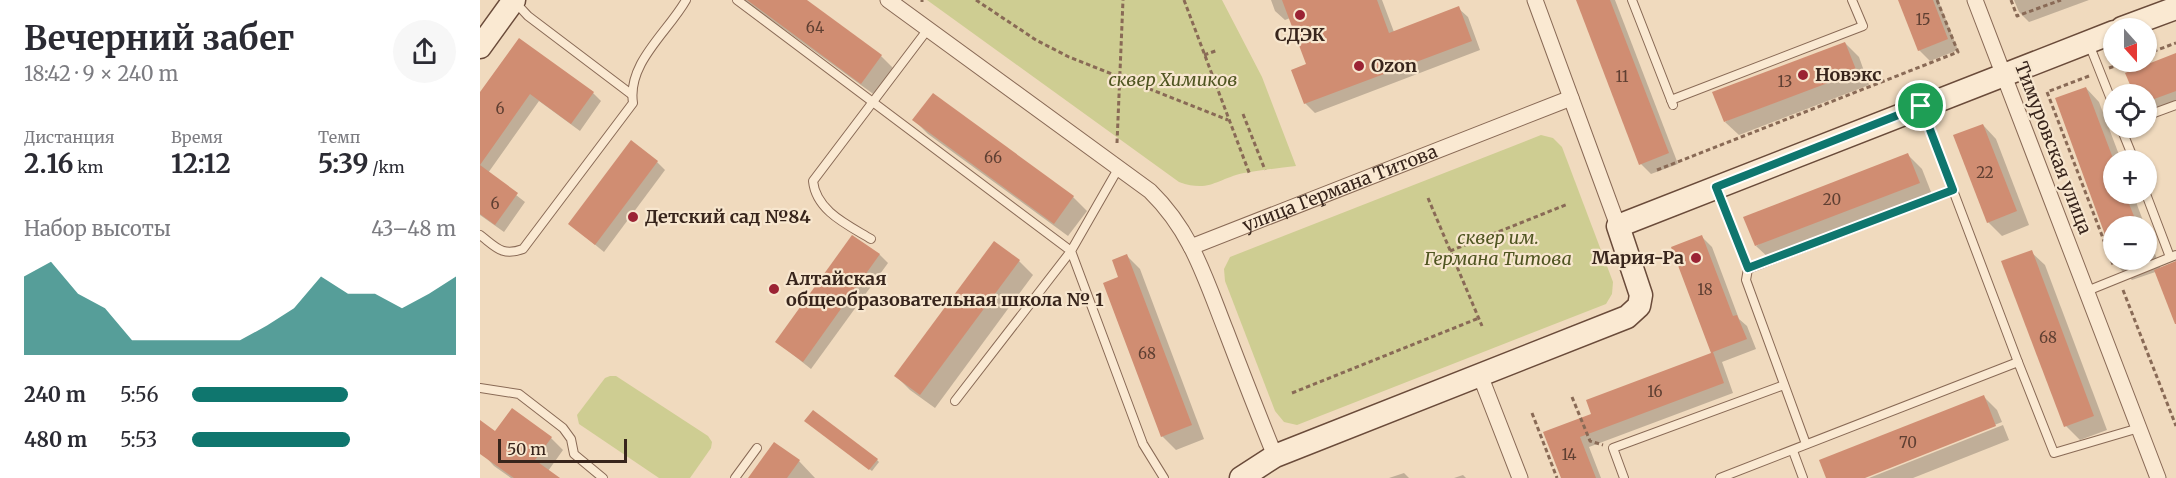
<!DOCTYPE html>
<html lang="ru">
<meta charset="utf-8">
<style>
:root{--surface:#fff;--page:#f7f7f7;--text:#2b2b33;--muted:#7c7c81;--accent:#0f766e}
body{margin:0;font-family:Merriweather,serif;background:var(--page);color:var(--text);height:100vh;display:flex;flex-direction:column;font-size:22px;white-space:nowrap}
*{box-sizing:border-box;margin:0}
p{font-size:20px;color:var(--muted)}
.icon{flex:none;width:33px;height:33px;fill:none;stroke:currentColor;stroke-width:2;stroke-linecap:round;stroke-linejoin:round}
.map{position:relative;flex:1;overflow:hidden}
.panel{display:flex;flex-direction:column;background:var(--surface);width:480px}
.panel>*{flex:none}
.needle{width:39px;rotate:159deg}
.fabs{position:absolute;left:1623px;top:18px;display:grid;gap:12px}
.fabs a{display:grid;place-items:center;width:54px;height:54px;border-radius:50%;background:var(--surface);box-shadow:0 2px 4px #0004;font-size:30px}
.scale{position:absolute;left:18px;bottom:15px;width:129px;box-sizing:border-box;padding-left:6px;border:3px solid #38251c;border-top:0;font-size:16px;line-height:21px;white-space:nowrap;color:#38251c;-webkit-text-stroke:4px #f7e6ce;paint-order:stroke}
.pin{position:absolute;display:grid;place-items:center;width:51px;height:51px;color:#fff;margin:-26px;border:3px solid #fff;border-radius:50%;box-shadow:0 2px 6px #0007}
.round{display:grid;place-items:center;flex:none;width:63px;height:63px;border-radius:32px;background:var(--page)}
.overview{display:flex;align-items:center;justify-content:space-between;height:102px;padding:0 24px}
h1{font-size:33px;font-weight:700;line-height:45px}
.metrics{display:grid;grid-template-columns:repeat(3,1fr);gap:9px;height:102px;padding:6px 24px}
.metrics div{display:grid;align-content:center}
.metrics b{font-size:26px;font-weight:700}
.metrics small{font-size:16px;font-weight:400}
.metrics p{font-size:16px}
.chart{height:168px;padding:12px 24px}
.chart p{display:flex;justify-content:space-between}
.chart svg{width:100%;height:108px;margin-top:6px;fill:var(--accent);opacity:.7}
ul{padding:0 24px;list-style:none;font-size:20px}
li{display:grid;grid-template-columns:96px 72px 1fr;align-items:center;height:45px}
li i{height:15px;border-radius:8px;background:var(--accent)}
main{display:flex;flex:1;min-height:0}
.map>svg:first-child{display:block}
.green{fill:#cecd92}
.shadow{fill:#0003}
.building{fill:#d08d72}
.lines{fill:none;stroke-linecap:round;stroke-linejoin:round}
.lane-casing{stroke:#896a56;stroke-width:10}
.street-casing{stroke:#896a56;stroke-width:17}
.secondary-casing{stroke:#6a4b3a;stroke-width:25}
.path{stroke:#896a56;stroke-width:3;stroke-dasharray:4.5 3;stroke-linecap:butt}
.lane{stroke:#fae9d2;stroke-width:8}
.street{stroke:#fae9d2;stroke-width:15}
.secondary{stroke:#fae9d2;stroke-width:22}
.route-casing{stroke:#fff;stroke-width:12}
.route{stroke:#0f766e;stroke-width:8}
.poi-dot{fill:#9b2334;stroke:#f7e6ce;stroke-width:2}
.labels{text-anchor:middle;stroke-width:4.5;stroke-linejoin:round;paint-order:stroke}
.number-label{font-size:15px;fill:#5e3f32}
.poi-label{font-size:18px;font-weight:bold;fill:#38251c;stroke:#f7e6ce;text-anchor:start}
.park-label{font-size:18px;font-style:italic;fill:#4f5521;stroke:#f7e6ce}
.street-label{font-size:18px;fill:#38251c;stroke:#f7e6ce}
</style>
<main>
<section class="panel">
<div class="overview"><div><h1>Вечерний забег</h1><p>18:42 · 9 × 240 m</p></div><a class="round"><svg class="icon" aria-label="share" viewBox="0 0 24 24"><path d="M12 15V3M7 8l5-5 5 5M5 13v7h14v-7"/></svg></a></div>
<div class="metrics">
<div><p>Дистанция</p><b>2.16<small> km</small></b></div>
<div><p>Время</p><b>12:12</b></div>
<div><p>Темп</p><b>5:39<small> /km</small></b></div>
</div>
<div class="chart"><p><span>Набор высоты</span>43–48 m</p>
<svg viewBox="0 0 160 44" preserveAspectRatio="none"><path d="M0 44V12L10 6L20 19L30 25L40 38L50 38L60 38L70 38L80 38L90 32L100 25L110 12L120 19L130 19L140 25L150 19L160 12V44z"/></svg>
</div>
<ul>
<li><b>240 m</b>5:56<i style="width:59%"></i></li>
<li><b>480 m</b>5:53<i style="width:60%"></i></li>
</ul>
</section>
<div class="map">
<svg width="1696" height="478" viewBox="0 0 1696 478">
<rect width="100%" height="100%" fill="#f0dabe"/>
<g class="green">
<path d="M447,0H742L782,77L816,166C799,168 781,170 764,173C736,179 730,193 699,182Z"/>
<path d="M1061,135L1073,138L1082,147L1133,282L1132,294L1126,304L817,425L804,422L795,411L745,281L744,269L750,257Z"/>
<path d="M130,376H136L228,436L232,442L231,448L210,478H179L99,424L97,415L125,378Z"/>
</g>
<g class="shadow">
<path d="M264,0H324L401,56L415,70L396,96Z"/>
<path d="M791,0H902L914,32L978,8L988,17L1000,50L835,113L825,103L828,65L810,18L805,20L795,11Z"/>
<path d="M1098,0H1135L1198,164L1171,174L1161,164Z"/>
<path d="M1420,0H1458L1478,50L1450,61L1439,50Z"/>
<path d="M1534,0H1609L1549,22L1539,12Z"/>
<path d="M39,41L113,93L121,101L100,131L59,101L8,173L45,202L24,232L0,215V95Z"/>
<path d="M1365,43L1379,57L1389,85L1259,135L1245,122Z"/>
<path d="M1696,55V109L1673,118L1666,112V94H1655L1647,74Z"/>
<path d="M1606,88L1619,102L1641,160H1634V194H1653L1665,226H1634Z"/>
<path d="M453,95L593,197L607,211L588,236L448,134L434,120Z"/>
<path d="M1503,125L1516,139L1549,225L1522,236L1508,222Z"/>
<path d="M1428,155L1442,169L1453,197L1290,259L1276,246Z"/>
<path d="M177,162L185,170L124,252L90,224Z"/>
<path d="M1666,230L1681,270L1652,280L1638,267L1636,260H1666Z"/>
<path d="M373,237L400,255L408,263L331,369L297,342Z"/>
<path d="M1222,237L1232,247L1259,319L1267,326L1276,349L1242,362L1253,393L1109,447L1121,478H1082L1065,433L1113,415L1233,353Z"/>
<path d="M515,243L539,261L553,275L455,408L430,390L416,376Z"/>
<path d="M1551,252L1565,265L1627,430L1600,440L1586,426L1523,262Z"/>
<path d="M647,256L660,269L724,439L696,450L682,436L640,278Z"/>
<path d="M1504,397L1517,410L1522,422L1381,478H1347Z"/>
<path d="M0,422L15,433L71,438L83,450L68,471L78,478H31L14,466L2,453Z"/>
<path d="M328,423L397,460L399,462L392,471Z"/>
<path d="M1523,425L1529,440L1433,478H1389Z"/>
<path d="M319,461L335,478H270Z"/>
<path d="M924,473L929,478H909Z"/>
<path d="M983,475L986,478H974Z"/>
</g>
<g class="building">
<path d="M267,0H327L402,55L381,84Z"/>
<path d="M802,0H897L909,33L979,6L992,41L824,104L811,70L826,64Z"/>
<path d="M1096,0H1130L1189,153L1159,165Z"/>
<path d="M1418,0H1453L1468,39L1438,51Z"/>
<path d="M39,38L114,92L91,124L50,94L0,165V92Z"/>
<path d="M1365,42L1377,72L1244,122L1232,92Z"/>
<path d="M1696,53V91L1666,102V94H1654L1645,73Z"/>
<path d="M1606,87L1634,161V194H1645L1658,226H1634V254H1632L1575,98Z"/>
<path d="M453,93L594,196L574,224L432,120Z"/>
<path d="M1503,124L1537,211L1507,223L1473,135Z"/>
<path d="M151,140L178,161L115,245L88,224Z"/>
<path d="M1428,153L1440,183L1275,246L1263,217Z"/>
<path d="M0,165L38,193L15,225L0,214Z"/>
<path d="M372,235L400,254L323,362L295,342Z"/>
<path d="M1222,235L1253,316L1257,315L1267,339L1233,352L1244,383L1100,437L1116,478H1081L1063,432L1111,414L1106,400L1231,353L1191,247Z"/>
<path d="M514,241L540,260L440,395L414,376Z"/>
<path d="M1552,250L1614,416L1584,427L1521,261Z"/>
<path d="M647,254L712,425L681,437L623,283L638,277L632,260Z"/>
<path d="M1696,261V324H1695L1674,270Z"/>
<path d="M1504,395L1516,426L1385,478H1346L1339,460Z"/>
<path d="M32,408L72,437L55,460L80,478H34L0,454V420L15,431Z"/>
<path d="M333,410L398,459L389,470L324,421Z"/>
<path d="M294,442L320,460L307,478H268Z"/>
</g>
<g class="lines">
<g class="lane-casing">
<g id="lane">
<path d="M257,0L591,251L475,401"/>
<path d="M1152,0L1193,105"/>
<path d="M35,2L48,16L151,94"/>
<path d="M1609,44L1634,107"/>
<path d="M1191,100L1383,26L1372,0"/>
<path d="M1443,111L1538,362"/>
<path d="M1666,116L1696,105"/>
<path d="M1641,128L1654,160"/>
<path d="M638,169L591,251L663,444L684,478"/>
<path d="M1237,189L1268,269L1266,280L1326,444"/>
<path d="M1666,194L1690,257"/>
<path d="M0,235C16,247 22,257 43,249L153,103C147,63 188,32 206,0"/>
<path d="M391,239C368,225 336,211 333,181L448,29"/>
<path d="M1268,269L1473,190"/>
<path d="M1607,291L1696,255"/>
<path d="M0,388L39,394L83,428L91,439L94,454L123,478"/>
<path d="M1313,451L1323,478"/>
<path d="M255,478L277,448"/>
<path d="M1144,478L1133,448L1304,385"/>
<path d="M1240,478L1538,362L1574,453L1659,428"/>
</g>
</g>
<g class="street-casing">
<g id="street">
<path d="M408,0L670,191C712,232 725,278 746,331C762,373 778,414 795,456"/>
<path d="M1055,0L1138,226"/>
<path d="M1495,0L1678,478"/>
<path id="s1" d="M711,247L1091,98"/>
<path d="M1000,375L1040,478"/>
</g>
</g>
<g class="secondary-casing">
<g id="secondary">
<path d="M1642,28L1696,8"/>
<path d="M0,47L34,0"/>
<path d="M761,478L795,456L1147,317L1159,306L1161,295L1138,226L1634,32"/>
</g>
</g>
<g class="path">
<path d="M496,0L556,40L589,57L748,120"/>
<path d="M704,0L770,175"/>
<path d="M1531,0L1537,16L1581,0"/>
<path d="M442,2V0"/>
<path d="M1666,54L1696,43"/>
<path d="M724,55L738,50"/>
<path d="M1629,68L1647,62"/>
<path d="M1609,76L1567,92L1634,267"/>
<path d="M763,114L785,170"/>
<path d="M637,143L643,0"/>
<path d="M1177,170L1478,52L1457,0"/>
<path d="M948,198L1002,326"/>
<path d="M970,251L1088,204"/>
<path d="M1643,290L1696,426"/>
<path d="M812,393L999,318"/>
<path d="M1092,397L1110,441L1123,445"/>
<path d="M1052,413L1077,478"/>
</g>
<use href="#lane" class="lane"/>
<use href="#street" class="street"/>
<use href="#secondary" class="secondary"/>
</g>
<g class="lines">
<g class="route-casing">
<path id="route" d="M1441,106L1473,190L1268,268L1236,187Z"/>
</g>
<use href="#route" class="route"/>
</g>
<g class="poi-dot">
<circle cx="820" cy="15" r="6"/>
<circle cx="879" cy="66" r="6"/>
<circle cx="1323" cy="75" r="6"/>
<circle cx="153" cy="217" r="6"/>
<circle cx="1216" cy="258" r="6"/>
<circle cx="294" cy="289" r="6"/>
</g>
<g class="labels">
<g class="number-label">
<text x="1443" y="25">15</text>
<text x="335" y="33">64</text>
<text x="1142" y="82">11</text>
<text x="1305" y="87">13</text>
<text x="20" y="114">6</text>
<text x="513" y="163">66</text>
<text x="1505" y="178">22</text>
<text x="1352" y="205">20</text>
<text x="15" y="209">6</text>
<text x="1225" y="295">18</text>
<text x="1568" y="343">68</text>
<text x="667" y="359">68</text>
<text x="1175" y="397">16</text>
<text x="1428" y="448">70</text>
<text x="1089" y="460">14</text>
</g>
<g class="poi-label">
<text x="820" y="41" text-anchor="middle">СДЭК</text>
<text x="891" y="72">Ozon</text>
<text x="1335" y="81">Новэкс</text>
<text x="165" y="223">Детский сад №84</text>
<text x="1204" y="264" text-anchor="end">Мария-Ра</text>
<text x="306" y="285">Алтайская<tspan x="306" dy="21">общеобразовательная школа № 1</tspan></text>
</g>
<g class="park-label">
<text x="693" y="86">сквер Химиков</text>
<text x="1018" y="244">сквер им.<tspan x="1018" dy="21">Германа Титова</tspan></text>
</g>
<g class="street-label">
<text transform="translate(1573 148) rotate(69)" y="6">Тимуровская улица</text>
<text dy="6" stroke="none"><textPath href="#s1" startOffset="160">улица Германа Титова</textPath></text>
</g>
</g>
</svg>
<div class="fabs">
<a><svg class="needle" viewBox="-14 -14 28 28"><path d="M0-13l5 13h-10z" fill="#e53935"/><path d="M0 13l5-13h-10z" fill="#7c7c81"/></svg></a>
<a><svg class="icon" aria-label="locate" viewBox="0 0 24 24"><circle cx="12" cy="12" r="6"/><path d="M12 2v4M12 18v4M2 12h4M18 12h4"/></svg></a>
<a>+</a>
<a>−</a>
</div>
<div class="scale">50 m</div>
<div class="pin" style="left:1441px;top:106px;background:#1e9e55"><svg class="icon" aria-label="arrive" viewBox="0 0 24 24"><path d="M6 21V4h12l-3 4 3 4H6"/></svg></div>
</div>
</main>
